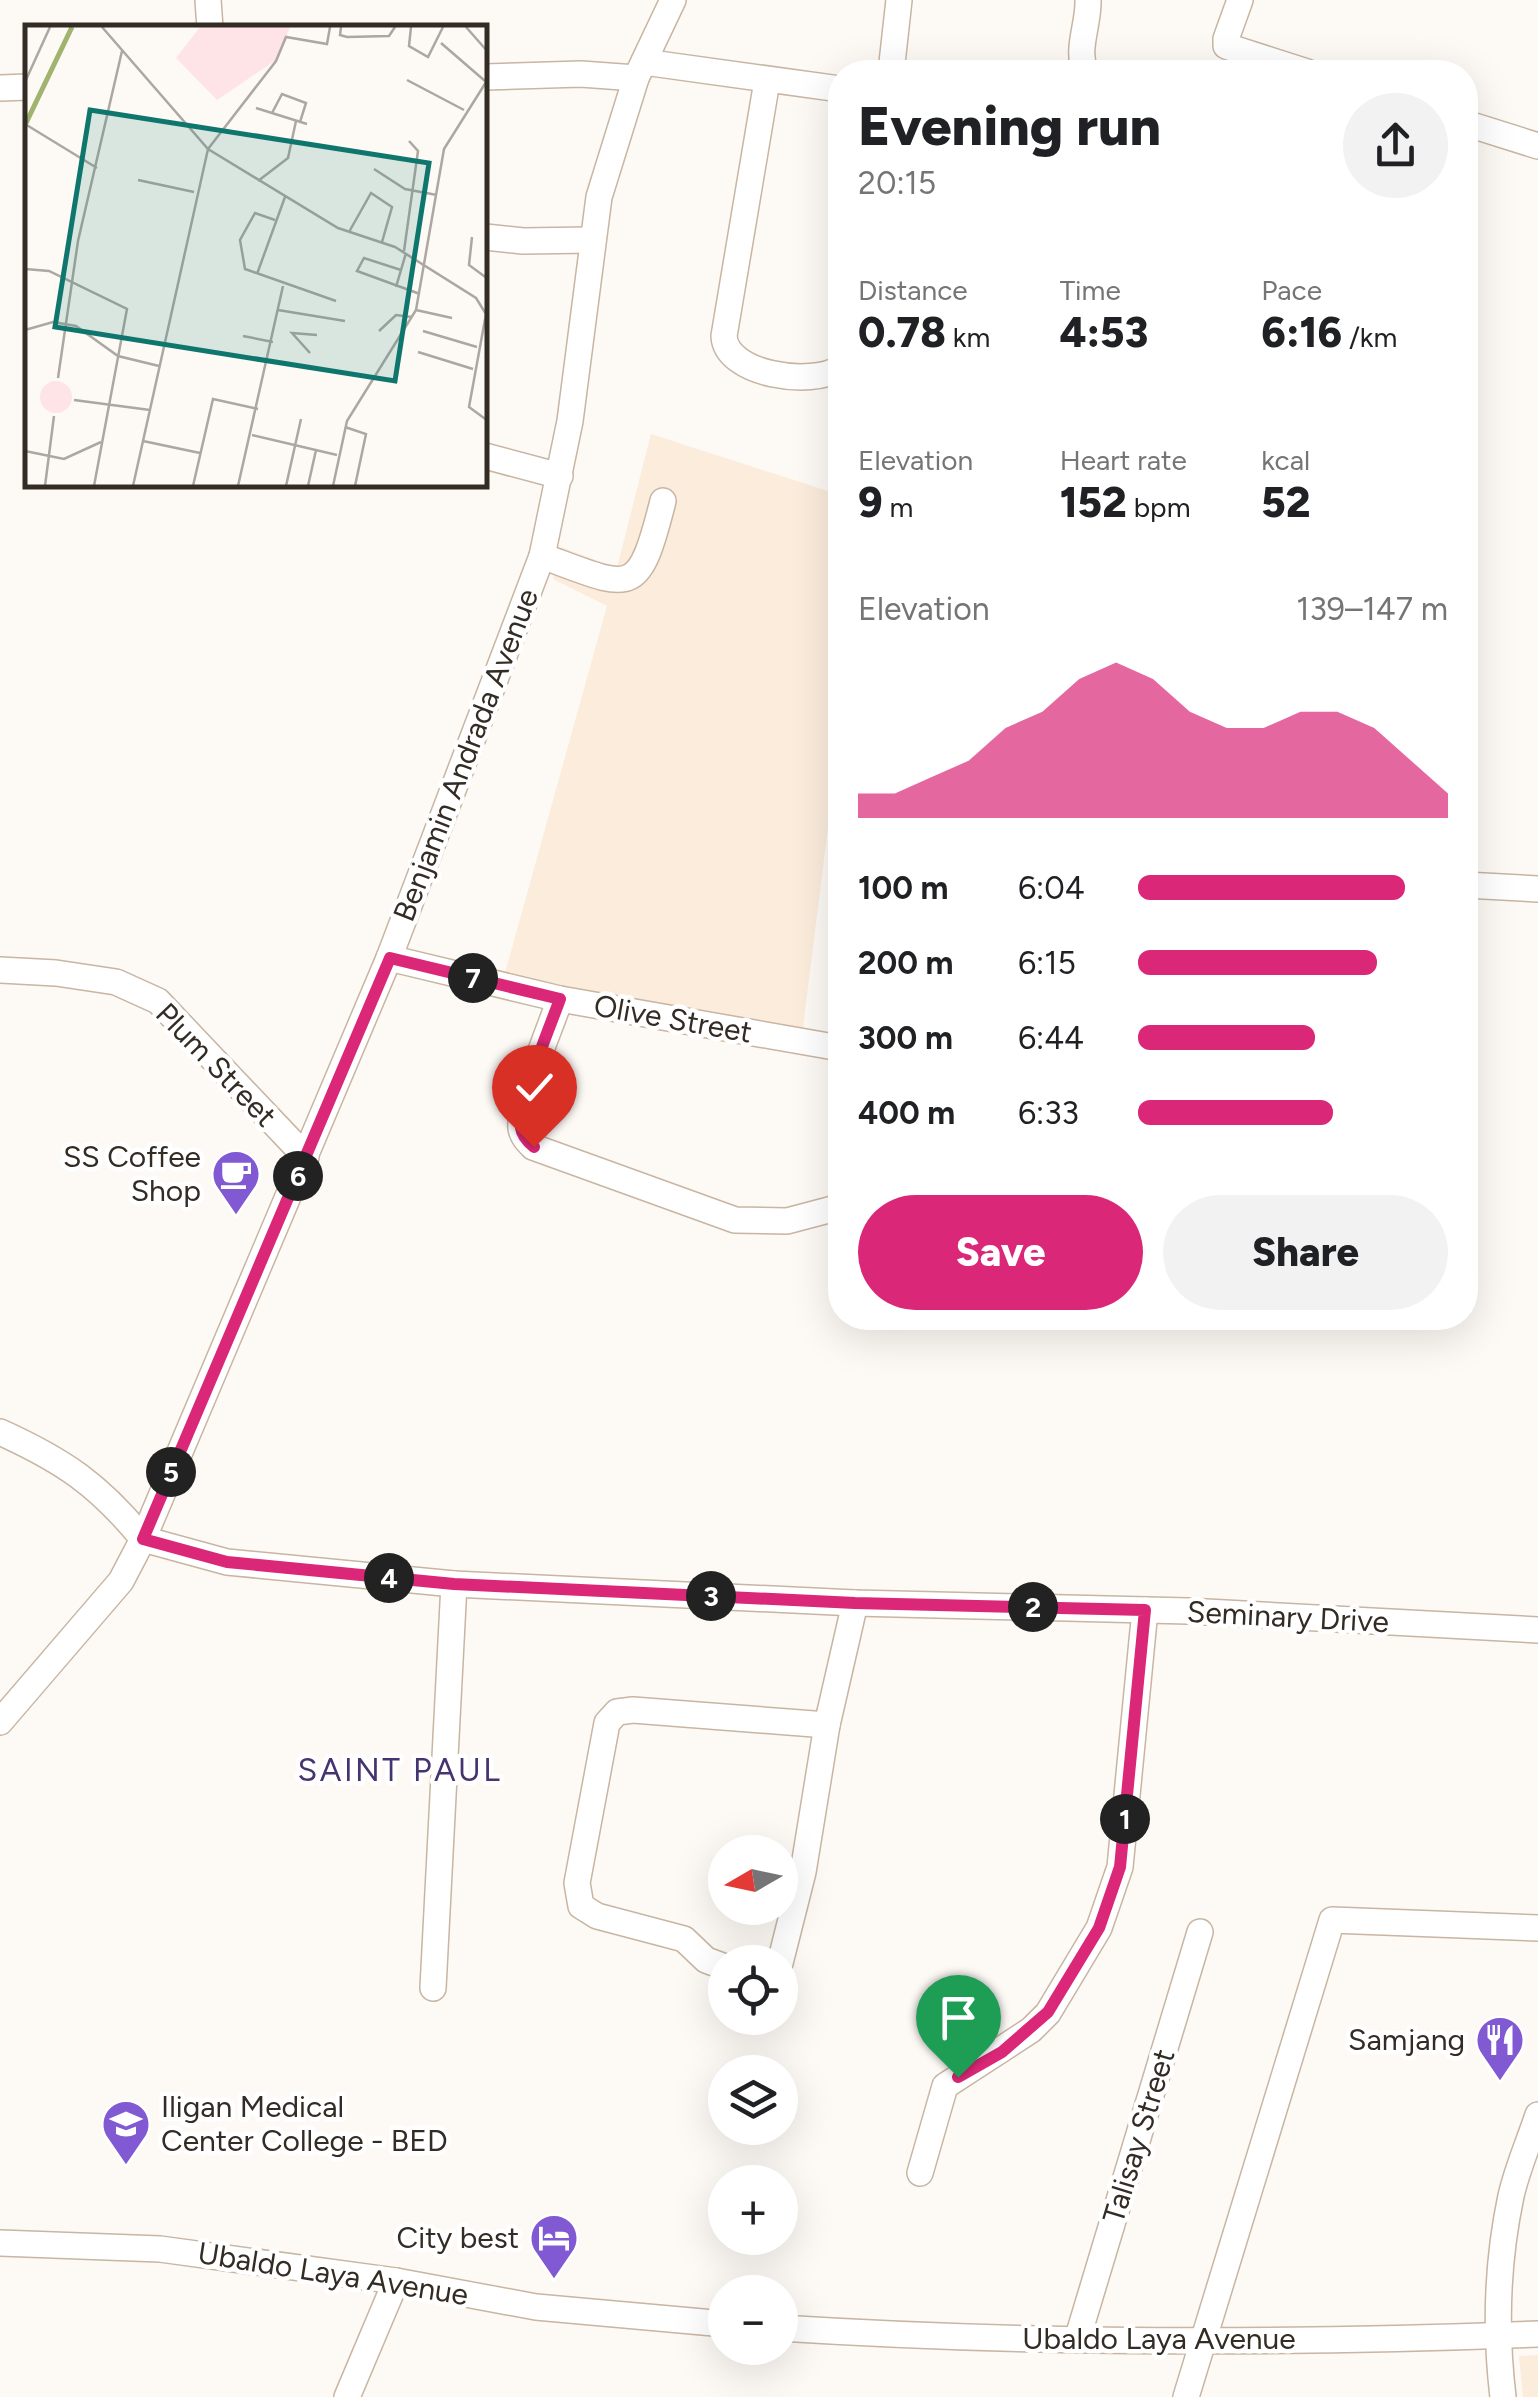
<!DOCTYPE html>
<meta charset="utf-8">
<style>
:root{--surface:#fff;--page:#f2f2f2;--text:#202124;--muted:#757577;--accent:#db2777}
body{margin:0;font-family:Figtree,sans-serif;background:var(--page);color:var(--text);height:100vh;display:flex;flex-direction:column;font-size:38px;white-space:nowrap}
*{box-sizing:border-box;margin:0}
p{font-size:32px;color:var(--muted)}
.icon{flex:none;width:55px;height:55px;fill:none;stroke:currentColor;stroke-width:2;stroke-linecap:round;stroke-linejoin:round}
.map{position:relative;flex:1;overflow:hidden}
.details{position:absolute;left:828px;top:60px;width:650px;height:1270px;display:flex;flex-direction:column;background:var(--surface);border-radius:40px;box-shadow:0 10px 40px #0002}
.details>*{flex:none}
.needle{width:65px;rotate:261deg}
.tools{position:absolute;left:708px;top:1835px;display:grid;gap:20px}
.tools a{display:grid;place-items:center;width:90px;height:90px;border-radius:50%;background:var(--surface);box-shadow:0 10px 40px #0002;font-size:50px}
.pin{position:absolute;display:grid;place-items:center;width:85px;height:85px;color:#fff;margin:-102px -42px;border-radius:50% 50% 50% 0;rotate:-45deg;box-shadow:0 0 10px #0007}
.pin .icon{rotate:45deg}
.km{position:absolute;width:50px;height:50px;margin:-25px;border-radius:50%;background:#222;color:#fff;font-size:28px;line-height:50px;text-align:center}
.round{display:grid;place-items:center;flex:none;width:105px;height:105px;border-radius:52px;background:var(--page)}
.head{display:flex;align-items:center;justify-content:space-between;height:170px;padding:0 30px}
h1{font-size:55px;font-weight:800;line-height:75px}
.stats{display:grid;grid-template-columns:repeat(3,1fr);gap:15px;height:170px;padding:10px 30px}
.stats div{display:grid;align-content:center}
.stats b{font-size:42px;font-weight:800}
.stats small{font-size:28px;font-weight:400}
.stats p{font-size:28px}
.chart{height:280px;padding:20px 30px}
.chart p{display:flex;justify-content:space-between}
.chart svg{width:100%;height:180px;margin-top:10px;fill:var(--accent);opacity:.7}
.primary-button{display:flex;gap:20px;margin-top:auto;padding:20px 30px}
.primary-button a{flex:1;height:115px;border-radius:60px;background:var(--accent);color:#fff;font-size:40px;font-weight:800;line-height:115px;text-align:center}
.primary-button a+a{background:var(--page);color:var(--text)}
ul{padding:0 30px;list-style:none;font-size:32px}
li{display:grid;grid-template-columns:160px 120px 1fr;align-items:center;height:75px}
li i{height:25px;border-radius:12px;background:var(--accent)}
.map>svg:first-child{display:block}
.built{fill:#fbecdc}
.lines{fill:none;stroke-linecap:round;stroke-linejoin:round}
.minor-casing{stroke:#c8b5a2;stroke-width:28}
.minor{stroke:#fff;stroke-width:25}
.route-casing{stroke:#fff;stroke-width:20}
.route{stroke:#db2777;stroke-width:12}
.labels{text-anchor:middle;stroke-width:9;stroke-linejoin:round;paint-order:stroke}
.street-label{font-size:30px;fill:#332c24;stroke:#fff}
.poi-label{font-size:30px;fill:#332c24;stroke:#fff;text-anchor:end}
.neighbourhood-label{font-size:32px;letter-spacing:2.5px;fill:#463470;stroke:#fff}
.inset-river{fill:none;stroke:#a0b36f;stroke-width:5}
.inset-road{fill:none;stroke:#aca7a1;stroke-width:2.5}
.view{fill:#0f766e;fill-opacity:0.15;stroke:#0f766e;stroke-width:5}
.inset-edge{fill:none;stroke:#332c24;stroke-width:5}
</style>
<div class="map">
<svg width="1538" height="2397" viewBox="0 0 1538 2397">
<rect width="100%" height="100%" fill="#fdf9f5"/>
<g class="built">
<path d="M651,434L840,495V731L802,1035L505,973L607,606L553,579L561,547L617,568Z"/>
<path d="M1538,2355V2397H1523L1519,2356Z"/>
</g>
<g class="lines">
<g class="minor-casing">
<g id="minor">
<path d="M208,0L210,28"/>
<path d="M1240,0L1226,39V46L1307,72"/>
<path d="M644,62L840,89"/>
<path d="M891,72L899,0"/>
<path d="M1086,72C1075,50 1089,25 1088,0"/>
<path d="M485,77L581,74L636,78"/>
<path d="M767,81L724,336C726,375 812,387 840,368"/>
<path d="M0,88L28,87"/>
<path d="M1465,123L1538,146"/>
<path d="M485,237L523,241L591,240"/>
<path d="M485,456L560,476"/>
<path d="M542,556C632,589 638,600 663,501"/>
<path d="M1465,885L1538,889"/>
<path d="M389,958L560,999L840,1048"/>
<path d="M0,970L56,973L116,982L158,1001L306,1157"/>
<path d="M560,999C551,1026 518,1103 521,1128C522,1136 528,1142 533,1147L735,1220L787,1221L840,1207"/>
<path d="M0,1432C64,1461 99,1485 143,1539"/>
<path d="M143,1539L227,1562L454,1584L855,1603L1188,1611L1538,1630"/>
<path d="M0,1722L121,1581L143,1539L389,958L542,556L570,421L599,197L636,78L673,0"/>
<path d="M780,1963L803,1872L827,1725L855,1603"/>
<path d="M725,1967L706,1960L684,1939L597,1916L581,1906L577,1883L607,1723L617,1712L633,1710L827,1725"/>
<path d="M433,1988L454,1584"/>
<path d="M920,2173L945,2086L1031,2030L1048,2013L1099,1928L1120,1867L1145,1610"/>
<path d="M0,2243L160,2249L396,2281L536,2307L725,2324"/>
<path d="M780,2328C1032,2344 1286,2344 1538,2334"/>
<path d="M1077,2340L1200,1932"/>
<path d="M347,2397L396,2281"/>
<path d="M1186,2397L1332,1920L1538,1928"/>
<path d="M1503,2397C1495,2330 1497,2262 1511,2196C1517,2169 1529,2142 1538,2115"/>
</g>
</g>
<use href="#minor" class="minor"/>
</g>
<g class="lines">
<g class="route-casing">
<path id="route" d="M534,1147C528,1142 522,1136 521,1128C518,1102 550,1027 560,999L390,958L143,1539L227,1562L454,1584L855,1603L1145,1610L1120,1867L1099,1928L1048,2012L1002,2052L958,2077"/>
</g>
<use href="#route" class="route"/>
</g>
<defs>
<g id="cafe-pin" transform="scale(2.5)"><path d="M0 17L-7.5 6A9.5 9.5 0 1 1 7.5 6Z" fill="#8059d3" stroke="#fff"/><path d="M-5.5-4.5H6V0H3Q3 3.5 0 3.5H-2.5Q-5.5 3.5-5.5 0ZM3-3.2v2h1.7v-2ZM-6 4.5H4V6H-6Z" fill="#fff"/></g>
<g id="restaurant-pin" transform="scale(2.5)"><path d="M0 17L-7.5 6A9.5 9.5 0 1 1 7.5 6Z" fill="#8059d3" stroke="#fff"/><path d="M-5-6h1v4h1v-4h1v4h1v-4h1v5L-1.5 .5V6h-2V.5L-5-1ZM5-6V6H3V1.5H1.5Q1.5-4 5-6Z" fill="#fff"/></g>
<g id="school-pin" transform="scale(2.5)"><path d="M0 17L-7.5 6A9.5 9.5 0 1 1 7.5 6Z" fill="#8059d3" stroke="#fff"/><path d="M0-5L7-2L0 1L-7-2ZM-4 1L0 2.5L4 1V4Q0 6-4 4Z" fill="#fff"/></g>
<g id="hotel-pin" transform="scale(2.5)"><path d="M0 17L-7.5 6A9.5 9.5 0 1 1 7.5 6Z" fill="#8059d3" stroke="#fff"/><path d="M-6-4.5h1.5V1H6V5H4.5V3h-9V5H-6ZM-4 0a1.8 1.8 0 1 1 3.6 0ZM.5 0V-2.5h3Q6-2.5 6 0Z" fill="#fff"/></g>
</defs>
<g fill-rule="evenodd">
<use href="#cafe-pin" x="236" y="1174"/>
<use href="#restaurant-pin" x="1500" y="2040"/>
<use href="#school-pin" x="126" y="2124"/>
<use href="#hotel-pin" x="554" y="2238"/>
</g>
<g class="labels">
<g class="street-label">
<text transform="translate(466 755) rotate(-69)" y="10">Benjamin Andrada Avenue</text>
<text transform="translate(673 1019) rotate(10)" y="10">Olive Street</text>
<text transform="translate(216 1065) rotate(46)" y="10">Plum Street</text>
<text transform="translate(1288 1617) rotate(3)" y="10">Seminary Drive</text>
<text transform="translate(1139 2136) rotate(-73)" y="10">Talisay Street</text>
<text transform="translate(333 2274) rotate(9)" y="10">Ubaldo Laya Avenue</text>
<text x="1159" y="2349">Ubaldo Laya Avenue</text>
</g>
<g class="poi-label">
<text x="201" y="1167">SS Coffee<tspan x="201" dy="34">Shop</tspan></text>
<text x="1465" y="2050">Samjang</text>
<text x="161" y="2117" text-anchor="start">Iligan Medical<tspan x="161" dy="34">Center College - BED</tspan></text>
<text x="519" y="2248">City best</text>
</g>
<g class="neighbourhood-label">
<text x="400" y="1781">SAINT PAUL</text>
</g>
</g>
<g transform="translate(25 25)">
<rect width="462" height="462" fill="#fdf9f5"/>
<path d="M175,2H265L251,35L192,75L151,33ZM15 372a16 16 0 1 1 32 0a16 16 0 1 1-32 0Z" fill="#fee4e6"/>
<path class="inset-river" d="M1,98L47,2"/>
<path class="inset-road" d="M77,2L183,124L313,203L370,222L451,273L461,289L444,382L463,396M316,2L315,10L322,12L364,11L370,2M386,2L384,21L403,32L418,2M441,2L463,27M416,18L460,56M382,55L439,85M0,57L25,2M231,83L282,99M247,88L257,69L281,78L275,97M0,99L72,143M183,124L251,36L261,12L302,19L305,2M349,144L380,164L412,170M113,155L169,167M233,156L263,133L271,96M250,195L230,188L215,215L220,244L311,276M324,207L346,168L367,182L357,217M447,212L444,240L463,254M379,226L393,126L384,116M0,244L24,246L102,284L69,461M376,245L339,233L332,246L395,269M232,249L260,172M371,262L381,228M253,285L320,296M391,285L427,293M0,305L28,297L51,301L93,331L134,341M354,306L371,290L387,292M398,306L452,322M218,311L248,317M393,327L448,344M285,328L267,308L292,310M33,353L53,216L97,26M49,375L125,385M320,402L341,409L330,461M227,410L312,430M118,416L175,428M0,426L39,434L76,417M20,461L29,391M108,461L183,124M168,461L188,374L233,384M213,461L258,261M261,461L276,394M283,461L291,425M308,461L322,396L391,285L419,124L463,54"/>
<path class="view" d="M65,85L404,138L370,356L30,302Z"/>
<rect width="462" height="462" class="inset-edge"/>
</g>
</svg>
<div class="tools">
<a><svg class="needle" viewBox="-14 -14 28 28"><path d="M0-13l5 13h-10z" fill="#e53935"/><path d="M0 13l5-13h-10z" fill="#757577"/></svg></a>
<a><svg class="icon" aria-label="locate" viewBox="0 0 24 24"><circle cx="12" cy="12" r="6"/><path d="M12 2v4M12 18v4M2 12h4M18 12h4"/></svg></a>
<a><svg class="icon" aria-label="layers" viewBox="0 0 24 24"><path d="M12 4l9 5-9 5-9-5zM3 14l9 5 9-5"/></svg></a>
<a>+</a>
<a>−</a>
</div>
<div class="pin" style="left:958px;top:2077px;background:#1e9e55"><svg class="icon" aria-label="arrive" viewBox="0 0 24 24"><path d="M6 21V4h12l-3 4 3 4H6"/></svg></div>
<div class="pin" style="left:534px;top:1147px;background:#d93025"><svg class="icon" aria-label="check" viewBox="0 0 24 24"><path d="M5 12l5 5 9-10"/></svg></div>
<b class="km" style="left:1125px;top:1819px">1</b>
<b class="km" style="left:1033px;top:1607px">2</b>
<b class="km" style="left:711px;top:1596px">3</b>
<b class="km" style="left:389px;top:1578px">4</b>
<b class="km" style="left:171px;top:1472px">5</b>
<b class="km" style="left:298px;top:1176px">6</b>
<b class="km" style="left:473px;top:978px">7</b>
<section class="details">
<div class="head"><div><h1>Evening run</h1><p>20:15</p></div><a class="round"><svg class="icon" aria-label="share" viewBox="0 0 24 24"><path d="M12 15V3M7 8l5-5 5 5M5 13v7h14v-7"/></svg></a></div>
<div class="stats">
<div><p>Distance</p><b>0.78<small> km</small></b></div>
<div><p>Time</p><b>4:53</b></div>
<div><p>Pace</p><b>6:16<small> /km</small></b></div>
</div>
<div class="stats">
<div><p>Elevation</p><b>9<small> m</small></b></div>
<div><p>Heart rate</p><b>152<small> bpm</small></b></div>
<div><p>kcal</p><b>52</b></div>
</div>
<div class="chart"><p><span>Elevation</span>139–147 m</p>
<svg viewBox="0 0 160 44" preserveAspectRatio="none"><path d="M0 44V38L10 38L20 34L30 30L40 22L50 18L60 10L70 6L80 10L90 18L100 22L110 22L120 18L130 18L140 22L150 30L160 38V44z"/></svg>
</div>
<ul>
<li><b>100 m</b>6:04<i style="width:86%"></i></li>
<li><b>200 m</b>6:15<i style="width:77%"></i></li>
<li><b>300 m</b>6:44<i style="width:57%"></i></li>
<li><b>400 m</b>6:33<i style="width:63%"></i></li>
</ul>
<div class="primary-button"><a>Save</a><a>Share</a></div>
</section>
</div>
